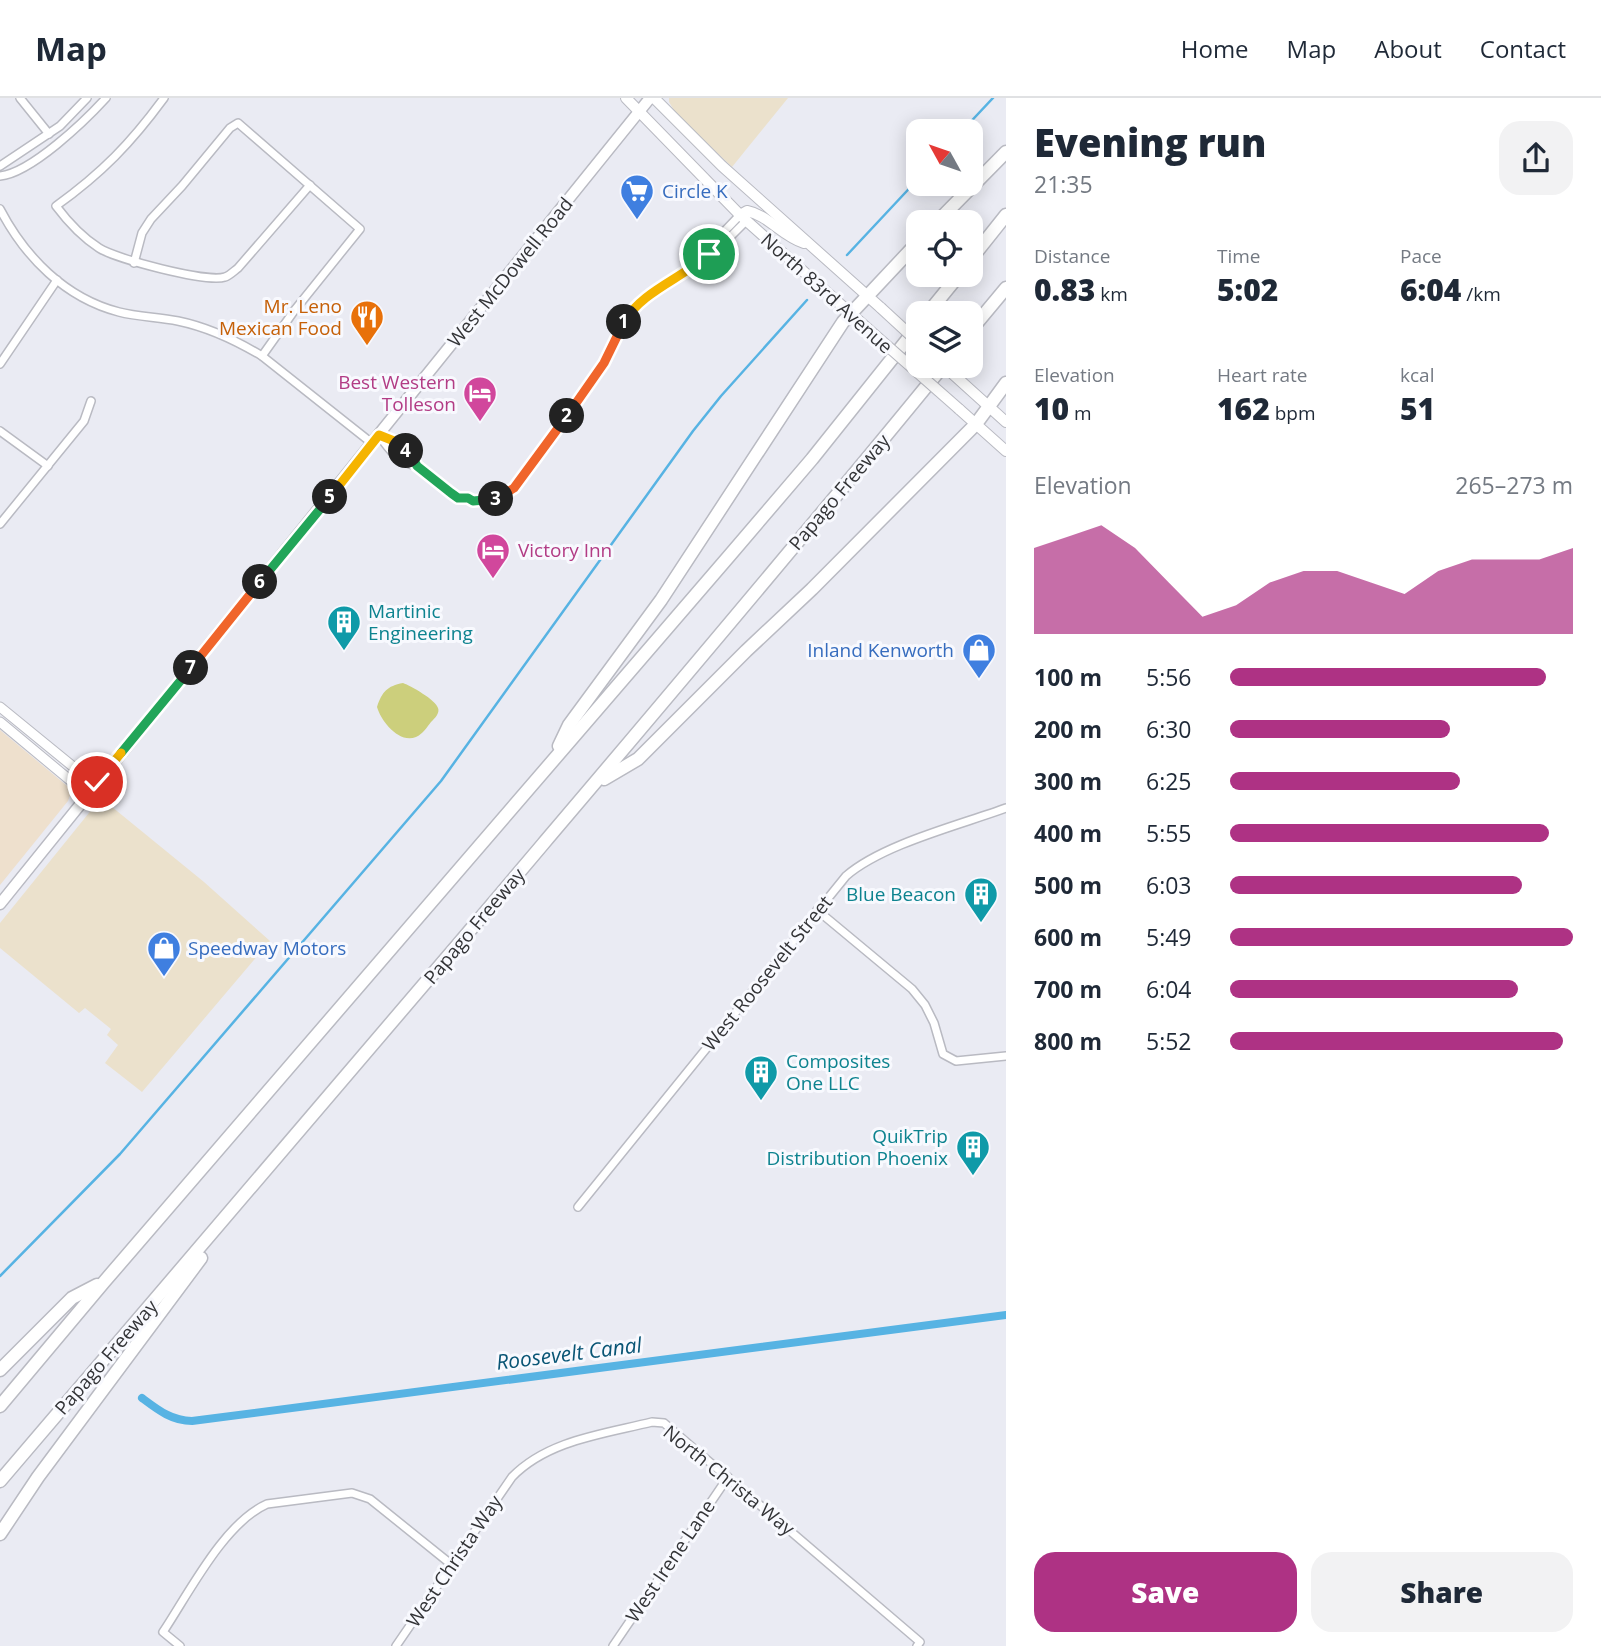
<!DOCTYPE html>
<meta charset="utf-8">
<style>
:root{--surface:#fff;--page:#f2f2f3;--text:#1f2937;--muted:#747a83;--line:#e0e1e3;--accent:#ae3284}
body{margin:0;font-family:"Open Sans",sans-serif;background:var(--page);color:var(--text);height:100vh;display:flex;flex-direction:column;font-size:26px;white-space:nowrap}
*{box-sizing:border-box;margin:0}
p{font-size:23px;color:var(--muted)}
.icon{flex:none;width:38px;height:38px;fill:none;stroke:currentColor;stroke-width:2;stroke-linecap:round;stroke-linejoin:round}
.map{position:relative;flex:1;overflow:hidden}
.sheet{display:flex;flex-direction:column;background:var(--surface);width:595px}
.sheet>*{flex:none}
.needle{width:46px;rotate:310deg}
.controls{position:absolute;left:906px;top:21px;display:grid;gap:14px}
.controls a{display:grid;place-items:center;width:77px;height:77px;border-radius:14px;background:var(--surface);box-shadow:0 4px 18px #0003;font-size:35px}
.pin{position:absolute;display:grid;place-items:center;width:60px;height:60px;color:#fff;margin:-30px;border:4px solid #fff;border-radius:50%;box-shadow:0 2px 7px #0007}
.km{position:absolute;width:35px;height:35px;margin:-18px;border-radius:50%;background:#222;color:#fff;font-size:19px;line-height:35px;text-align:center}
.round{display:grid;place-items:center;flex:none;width:74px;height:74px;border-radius:21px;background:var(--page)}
.summary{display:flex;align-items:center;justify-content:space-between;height:119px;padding:0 28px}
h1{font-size:38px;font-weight:800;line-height:52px}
.metrics{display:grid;grid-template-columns:repeat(3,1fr);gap:10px;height:119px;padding:7px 28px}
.metrics div{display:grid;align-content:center}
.metrics b{font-size:30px;font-weight:800}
.metrics small{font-size:19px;font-weight:400}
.metrics p{font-size:19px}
.chart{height:196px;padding:14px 28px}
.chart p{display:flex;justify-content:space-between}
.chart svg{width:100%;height:126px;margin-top:7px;fill:var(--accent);opacity:.7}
.primary-button{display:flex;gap:14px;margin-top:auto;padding:14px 28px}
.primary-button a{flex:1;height:80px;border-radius:21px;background:var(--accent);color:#fff;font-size:28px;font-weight:800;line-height:80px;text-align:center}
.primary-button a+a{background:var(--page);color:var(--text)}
ul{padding:0 28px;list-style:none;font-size:23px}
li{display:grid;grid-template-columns:112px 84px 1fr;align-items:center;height:52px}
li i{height:18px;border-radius:9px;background:var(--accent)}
header{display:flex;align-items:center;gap:42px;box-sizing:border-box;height:98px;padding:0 35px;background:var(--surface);border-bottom:2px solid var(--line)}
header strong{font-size:33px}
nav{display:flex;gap:38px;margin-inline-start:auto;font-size:24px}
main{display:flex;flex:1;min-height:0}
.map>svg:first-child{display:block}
.commercial{fill:#ebe1cc}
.education{fill:#eee0cd}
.green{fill:#cccf7c}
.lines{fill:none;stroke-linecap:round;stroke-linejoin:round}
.stream{stroke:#57b3e3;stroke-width:2.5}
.canal{stroke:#57b3e3;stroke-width:8}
.minor-casing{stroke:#b9bac2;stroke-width:10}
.tertiary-casing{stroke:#b9bac2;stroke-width:11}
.secondary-casing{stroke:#b9bac2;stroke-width:12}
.primary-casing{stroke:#b9bac2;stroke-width:13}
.motorway-casing{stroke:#b9bac2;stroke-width:15}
.minor{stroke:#fff;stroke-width:7}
.tertiary{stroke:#fff;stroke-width:9}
.secondary{stroke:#fff;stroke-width:10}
.primary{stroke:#fff;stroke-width:10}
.motorway{stroke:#fff;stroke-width:12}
.secondary-bridge-casing{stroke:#b9bac2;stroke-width:12;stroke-linecap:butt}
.secondary-bridge{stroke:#fff;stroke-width:10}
.split-1-casing{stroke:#fff;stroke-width:14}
.split-2-casing{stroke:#fff;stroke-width:14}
.split-3-casing{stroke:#fff;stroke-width:14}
.split-4-casing{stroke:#fff;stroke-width:14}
.split-5-casing{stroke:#fff;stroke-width:14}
.split-6-casing{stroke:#fff;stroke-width:14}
.split-7-casing{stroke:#fff;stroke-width:14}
.split-8-casing{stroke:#fff;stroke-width:14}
.split-9-casing{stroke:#fff;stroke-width:14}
.split-1{stroke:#f5b400;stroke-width:9}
.split-2{stroke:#f0652b;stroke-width:9}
.split-3{stroke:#f0652b;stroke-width:9}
.split-4{stroke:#22a559;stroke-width:9}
.split-5{stroke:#f5b400;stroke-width:9}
.split-6{stroke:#22a559;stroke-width:9}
.split-7{stroke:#f0652b;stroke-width:9}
.split-8{stroke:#22a559;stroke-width:9}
.split-9{stroke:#f5b400;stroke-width:9}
.labels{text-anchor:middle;stroke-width:6;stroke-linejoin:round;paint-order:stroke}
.shop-label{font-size:19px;fill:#366cbe;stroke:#f8f9fe;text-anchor:start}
.street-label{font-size:19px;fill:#333437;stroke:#f8f9fe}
.food-label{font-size:19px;fill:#c56008;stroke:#f8f9fe;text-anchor:end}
.hotel-label{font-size:19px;fill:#b23c85;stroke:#f8f9fe;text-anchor:end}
.culture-label{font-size:19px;fill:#0d838f;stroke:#f8f9fe;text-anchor:start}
.water-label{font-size:21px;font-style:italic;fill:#095575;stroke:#f8f9fe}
</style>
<header>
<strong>Map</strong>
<nav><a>Home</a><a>Map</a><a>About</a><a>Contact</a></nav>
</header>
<main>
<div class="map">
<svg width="1006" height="1548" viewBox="0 0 1006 1548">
<rect width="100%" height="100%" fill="#eaebf3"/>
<g class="commercial">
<path d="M669,0H788L732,69L677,17L669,4Z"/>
<path d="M101,700L204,784L270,843L142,994L105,965L118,947L107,937L111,931L85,910L79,915L0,850V825Z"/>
</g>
<path class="education" d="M0,632L72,692L68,703L0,787Z"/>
<path class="green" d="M403,585C411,588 436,602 438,610C440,615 435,620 431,624C427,629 423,636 416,639C399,646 381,623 377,609C382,594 387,588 403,585Z"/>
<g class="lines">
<g class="stream">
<path d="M962,33L993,0"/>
<path d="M847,157L919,80"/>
<path d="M0,1178L120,1056L441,683L693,333L721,298L807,202"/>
</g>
<path class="canal" d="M142,1300C158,1312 172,1323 192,1323L1006,1217"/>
<g class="minor-casing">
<g id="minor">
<path d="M20,0L49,36"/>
<path d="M164,0C131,45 102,75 56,108C68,124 82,139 99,150C116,161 207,185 225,179C229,178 234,173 238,170L310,87"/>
<path d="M0,68L60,28L87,0"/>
<path d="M0,78C31,75 85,23 106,0"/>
<path d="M0,111C25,159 65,200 119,214C138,219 159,219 178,223C207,229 237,243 262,258L373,346"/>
<path d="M713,152L717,141L740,117"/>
<path d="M134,165L142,135L151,121L182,88L230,30L238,25L360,131L294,213L262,258"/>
<path d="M0,266L57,182"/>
<path d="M0,333L48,368"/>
<path d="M379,337L397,345L412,358L417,368L458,399L468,400L473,403H484L506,397L523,379L587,290L604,265L627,218L636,208L647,198L698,166L722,147L746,123"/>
<path d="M379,337C389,352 399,365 417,368"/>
<path d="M0,426L84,323L91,303"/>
<path d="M817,812L912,891L925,907L934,925L943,956L956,963L1006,958"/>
<path d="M578,1109L846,778C883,746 960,727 1006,710"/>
<path d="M180,1548L163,1534C189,1495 224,1425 267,1406L352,1395L370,1401L452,1467"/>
<path d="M396,1548L512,1379C548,1342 604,1336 652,1324L664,1325L920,1544L917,1548"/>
<path d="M613,1548L728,1379"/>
</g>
</g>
<g class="tertiary-casing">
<g id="tertiary">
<path d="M0,609L87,680L92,691"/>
<path d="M0,624L77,688L92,691"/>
</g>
</g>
<g class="secondary-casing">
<g id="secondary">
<path d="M626,0L740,117L867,230"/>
<path d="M654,0L722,68L881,210"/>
<path d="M740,117L747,113C768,117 782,138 804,145"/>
<path d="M944,268L1006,324"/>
<path d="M959,311L1006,353"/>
</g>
</g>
<g class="primary-casing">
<path id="primary" d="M0,806L650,0"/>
</g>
<g class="motorway-casing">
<g id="motorway">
<path d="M937,124L1006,54"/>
<path d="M971,161L1006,117"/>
<path d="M928,215L959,177"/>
<path d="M971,232L1006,190"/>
<path d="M559,648L569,627L661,502L843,224L919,143"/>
<path d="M604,681L638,661L746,553L812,491L976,326L1006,285"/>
<path d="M0,1272L72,1200L97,1187"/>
<path d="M0,1308L104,1184L730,457L812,361L919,227"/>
<path d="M0,1383C182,1171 363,959 543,746C677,588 812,429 943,268"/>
<path d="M0,1436L38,1379L201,1160"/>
</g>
</g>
<use href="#minor" class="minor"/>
<use href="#tertiary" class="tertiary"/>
<use href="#secondary" class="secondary"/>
<use href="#primary" class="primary"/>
<use href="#motorway" class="motorway"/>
<g class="secondary-bridge-casing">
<g id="secondary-bridge">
<path d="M881,210L919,245"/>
<path d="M867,230L959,311"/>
</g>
</g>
<use href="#secondary-bridge" class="secondary-bridge"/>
</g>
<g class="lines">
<g class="split-1-casing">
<path id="split-1" d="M624,224C642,193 683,180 709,156"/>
</g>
<g class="split-2-casing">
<path id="split-2" d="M567,318L604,265L624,224"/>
</g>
<g class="split-3-casing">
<path id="split-3" d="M496,401L514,390L567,318"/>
</g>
<g class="split-4-casing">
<path id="split-4" d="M406,353L412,358L417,368L451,395L458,400H468L473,403L496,401"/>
</g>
<g class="split-5-casing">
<path id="split-5" d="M330,399L379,337L394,343L406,353"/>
</g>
<g class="split-6-casing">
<path id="split-6" d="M260,484L330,399"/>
</g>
<g class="split-7-casing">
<path id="split-7" d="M191,570L260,484"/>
</g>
<g class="split-8-casing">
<path id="split-8" d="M121,655L191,570"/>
</g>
<g class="split-9-casing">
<path id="split-9" d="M97,684L121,655"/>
</g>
<use href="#split-1" class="split-1"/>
<use href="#split-2" class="split-2"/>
<use href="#split-3" class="split-3"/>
<use href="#split-4" class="split-4"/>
<use href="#split-5" class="split-5"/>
<use href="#split-6" class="split-6"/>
<use href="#split-7" class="split-7"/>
<use href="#split-8" class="split-8"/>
<use href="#split-9" class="split-9"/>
</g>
<defs>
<g id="supermarket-pin" transform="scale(1.75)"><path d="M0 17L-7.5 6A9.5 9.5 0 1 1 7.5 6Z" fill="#3f7fe0" stroke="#f8f9fe"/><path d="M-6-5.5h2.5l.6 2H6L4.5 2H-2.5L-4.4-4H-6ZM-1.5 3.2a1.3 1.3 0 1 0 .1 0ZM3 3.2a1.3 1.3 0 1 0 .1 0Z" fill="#fff"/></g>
<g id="restaurant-pin" transform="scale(1.75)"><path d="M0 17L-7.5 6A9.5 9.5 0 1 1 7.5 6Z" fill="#e8710a" stroke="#f8f9fe"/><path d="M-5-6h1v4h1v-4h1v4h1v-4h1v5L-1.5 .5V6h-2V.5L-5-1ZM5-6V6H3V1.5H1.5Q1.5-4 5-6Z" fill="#fff"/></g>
<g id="hotel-pin" transform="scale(1.75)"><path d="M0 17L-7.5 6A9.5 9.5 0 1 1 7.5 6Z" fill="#d1479c" stroke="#f8f9fe"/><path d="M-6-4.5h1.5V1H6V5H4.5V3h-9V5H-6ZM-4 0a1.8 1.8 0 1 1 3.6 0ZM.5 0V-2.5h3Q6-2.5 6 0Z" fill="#fff"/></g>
<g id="building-pin" transform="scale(1.75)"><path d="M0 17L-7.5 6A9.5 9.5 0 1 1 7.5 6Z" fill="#0f9aa8" stroke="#f8f9fe"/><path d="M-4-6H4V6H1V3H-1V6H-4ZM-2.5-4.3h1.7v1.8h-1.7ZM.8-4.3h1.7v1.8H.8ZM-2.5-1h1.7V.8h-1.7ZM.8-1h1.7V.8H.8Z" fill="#fff"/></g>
<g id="shop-pin" transform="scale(1.75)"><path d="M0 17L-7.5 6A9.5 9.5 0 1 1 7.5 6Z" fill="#3f7fe0" stroke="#f8f9fe"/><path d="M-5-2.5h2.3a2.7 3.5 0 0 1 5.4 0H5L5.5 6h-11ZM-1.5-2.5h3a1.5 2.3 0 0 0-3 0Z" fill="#fff"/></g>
</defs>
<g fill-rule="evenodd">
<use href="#supermarket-pin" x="637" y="93"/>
<use href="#restaurant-pin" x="367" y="219"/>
<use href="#hotel-pin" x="480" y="295"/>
<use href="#hotel-pin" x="493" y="452"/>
<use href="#building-pin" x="344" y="524"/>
<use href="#shop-pin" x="979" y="552"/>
<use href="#building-pin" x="981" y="796"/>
<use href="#shop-pin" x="164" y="850"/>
<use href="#building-pin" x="761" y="974"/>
<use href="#building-pin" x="973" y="1049"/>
</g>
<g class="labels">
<g class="shop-label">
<text x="662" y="100">Circle K</text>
<text x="954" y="559" text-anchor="end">Inland Kenworth</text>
<text x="188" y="857">Speedway Motors</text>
</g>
<g class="street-label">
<text transform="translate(510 174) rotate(-51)" y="7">West McDowell Road</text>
<text transform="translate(827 195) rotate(42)" y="7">North 83rd Avenue</text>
<text transform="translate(839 394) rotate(-50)" y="7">Papago Freeway</text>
<text transform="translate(474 828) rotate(-50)" y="7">Papago Freeway</text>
<text transform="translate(767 875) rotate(-51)" y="7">West Roosevelt Street</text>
<text transform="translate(106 1259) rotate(-49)" y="7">Papago Freeway</text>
<text transform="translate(729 1382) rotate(39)" y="7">North Christa Way</text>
<text transform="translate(454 1463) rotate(-56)" y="7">West Christa Way</text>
<text transform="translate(670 1463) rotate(-56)" y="7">West Irene Lane</text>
</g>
<g class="food-label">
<text x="342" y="215">Mr. Leno<tspan x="342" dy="22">Mexican Food</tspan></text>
</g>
<g class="hotel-label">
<text x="456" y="291">Best Western<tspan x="456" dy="22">Tolleson</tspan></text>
<text x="518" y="459" text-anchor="start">Victory Inn</text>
</g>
<g class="culture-label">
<text x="368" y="520">Martinic<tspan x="368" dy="22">Engineering</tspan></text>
<text x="956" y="803" text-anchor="end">Blue Beacon</text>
<text x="786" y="970">Composites<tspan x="786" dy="22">One LLC</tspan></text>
<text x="948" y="1045" text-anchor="end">QuikTrip<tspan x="948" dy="22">Distribution Phoenix</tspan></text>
</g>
<g class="water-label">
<text transform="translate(569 1256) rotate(-7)" y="7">Roosevelt Canal</text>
</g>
</g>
</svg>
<div class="controls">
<a><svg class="needle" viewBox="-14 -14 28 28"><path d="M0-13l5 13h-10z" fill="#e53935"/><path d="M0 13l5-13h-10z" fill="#747a83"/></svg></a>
<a><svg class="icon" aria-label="locate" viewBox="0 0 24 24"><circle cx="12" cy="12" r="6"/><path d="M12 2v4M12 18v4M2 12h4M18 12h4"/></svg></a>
<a><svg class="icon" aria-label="layers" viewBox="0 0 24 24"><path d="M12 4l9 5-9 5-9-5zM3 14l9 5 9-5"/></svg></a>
</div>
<div class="pin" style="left:709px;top:156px;background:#1e9e55"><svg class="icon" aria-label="arrive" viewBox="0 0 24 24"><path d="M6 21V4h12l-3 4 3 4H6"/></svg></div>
<div class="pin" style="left:97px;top:684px;background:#d93025"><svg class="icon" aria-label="check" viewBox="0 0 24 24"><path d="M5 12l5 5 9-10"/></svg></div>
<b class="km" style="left:624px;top:224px">1</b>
<b class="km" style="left:567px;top:318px">2</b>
<b class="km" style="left:496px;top:401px">3</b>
<b class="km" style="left:406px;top:353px">4</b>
<b class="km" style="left:330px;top:399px">5</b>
<b class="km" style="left:260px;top:484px">6</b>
<b class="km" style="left:191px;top:570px">7</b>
</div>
<section class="sheet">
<div class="summary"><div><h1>Evening run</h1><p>21:35</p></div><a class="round"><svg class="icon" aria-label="share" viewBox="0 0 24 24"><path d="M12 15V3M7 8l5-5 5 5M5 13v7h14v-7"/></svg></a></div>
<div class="metrics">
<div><p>Distance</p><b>0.83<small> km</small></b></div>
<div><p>Time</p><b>5:02</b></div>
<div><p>Pace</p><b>6:04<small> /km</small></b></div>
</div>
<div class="metrics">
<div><p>Elevation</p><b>10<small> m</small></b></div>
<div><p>Heart rate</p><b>162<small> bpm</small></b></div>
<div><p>kcal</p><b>51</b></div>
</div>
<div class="chart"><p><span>Elevation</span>265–273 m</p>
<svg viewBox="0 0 160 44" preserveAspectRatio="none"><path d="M0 44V14L10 10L20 6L30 14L40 26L50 38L60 34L70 26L80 22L90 22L100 26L110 30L120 22L130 18L140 18L150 18L160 14V44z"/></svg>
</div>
<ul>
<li><b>100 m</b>5:56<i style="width:92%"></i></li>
<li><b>200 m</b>6:30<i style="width:64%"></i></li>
<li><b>300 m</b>6:25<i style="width:67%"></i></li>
<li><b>400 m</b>5:55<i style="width:93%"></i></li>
<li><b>500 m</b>6:03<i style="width:85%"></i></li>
<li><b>600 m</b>5:49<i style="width:100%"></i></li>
<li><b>700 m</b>6:04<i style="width:84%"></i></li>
<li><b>800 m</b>5:52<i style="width:97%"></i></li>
</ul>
<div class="primary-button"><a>Save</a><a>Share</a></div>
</section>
</main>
